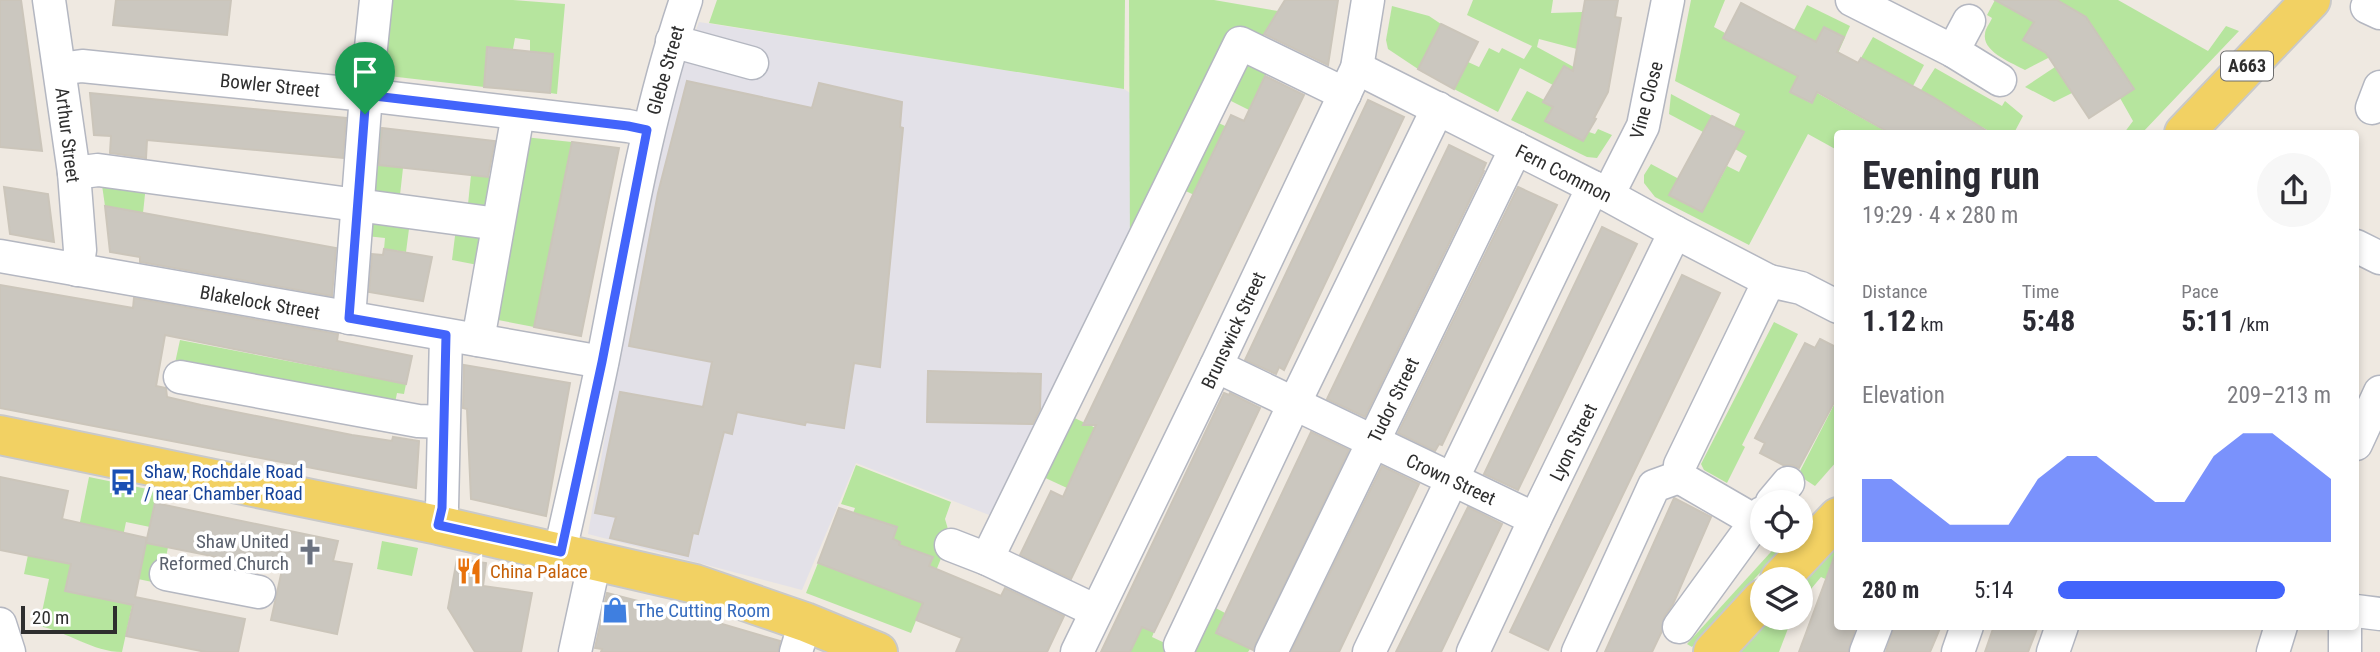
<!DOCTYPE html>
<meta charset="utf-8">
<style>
:root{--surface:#fff;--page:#f7f7f7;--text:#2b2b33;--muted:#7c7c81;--accent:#4264fb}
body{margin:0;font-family:"Roboto Condensed",sans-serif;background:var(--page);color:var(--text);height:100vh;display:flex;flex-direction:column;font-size:26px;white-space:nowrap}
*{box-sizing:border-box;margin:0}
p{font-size:23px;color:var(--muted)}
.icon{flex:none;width:38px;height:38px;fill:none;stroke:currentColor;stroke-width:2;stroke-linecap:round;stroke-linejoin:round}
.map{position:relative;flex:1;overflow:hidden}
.details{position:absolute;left:1834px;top:130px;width:525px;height:500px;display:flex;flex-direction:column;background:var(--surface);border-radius:7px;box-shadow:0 4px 10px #0003}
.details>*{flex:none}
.fabs{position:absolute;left:1750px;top:490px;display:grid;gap:14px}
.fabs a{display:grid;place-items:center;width:63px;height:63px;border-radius:50%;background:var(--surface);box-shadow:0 4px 10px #0003;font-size:35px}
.scale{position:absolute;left:21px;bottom:18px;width:96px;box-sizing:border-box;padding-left:7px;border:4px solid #2e2e2e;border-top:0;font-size:19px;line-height:24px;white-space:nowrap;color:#2e2e2e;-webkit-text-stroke:5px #fff;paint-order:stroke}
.pin{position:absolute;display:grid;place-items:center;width:60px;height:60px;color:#fff;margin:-72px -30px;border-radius:50% 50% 50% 0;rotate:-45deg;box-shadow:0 0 7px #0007}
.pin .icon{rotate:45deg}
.round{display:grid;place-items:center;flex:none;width:74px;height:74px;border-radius:37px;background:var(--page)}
.overview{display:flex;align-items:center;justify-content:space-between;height:119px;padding:0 28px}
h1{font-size:38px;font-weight:700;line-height:52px}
.figures{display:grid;grid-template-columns:repeat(3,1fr);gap:10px;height:119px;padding:7px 28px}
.figures div{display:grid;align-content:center}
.figures b{font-size:30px;font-weight:700}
.figures small{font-size:19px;font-weight:400}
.figures p{font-size:19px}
.chart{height:196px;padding:14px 28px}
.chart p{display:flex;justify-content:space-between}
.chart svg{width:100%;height:126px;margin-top:7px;fill:var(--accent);opacity:.7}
ul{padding:0 28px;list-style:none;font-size:23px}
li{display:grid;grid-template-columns:112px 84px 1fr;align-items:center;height:52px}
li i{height:18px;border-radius:9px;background:var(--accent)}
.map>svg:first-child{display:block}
.industrial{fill:#e3e1e8}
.green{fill:#b6e59e}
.building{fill:#cbc7bf;stroke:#cbc5ba;stroke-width:2}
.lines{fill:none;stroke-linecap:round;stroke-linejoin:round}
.minor-casing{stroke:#b4b7c1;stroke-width:35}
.major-casing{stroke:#c9c9c9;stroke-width:42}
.minor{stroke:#fff;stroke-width:32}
.major{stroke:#f2d163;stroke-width:38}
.route-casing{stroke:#fff;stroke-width:14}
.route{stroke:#4264fb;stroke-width:9}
.labels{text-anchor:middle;stroke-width:7;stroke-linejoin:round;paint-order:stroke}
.shield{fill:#fff;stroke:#6d6d6d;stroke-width:2}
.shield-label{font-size:18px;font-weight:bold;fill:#2e2e2e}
.street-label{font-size:19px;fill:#2e2e2e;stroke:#fff}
.transit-label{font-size:19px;fill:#164399;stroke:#fff;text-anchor:start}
.worship-label{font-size:19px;fill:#5b616d;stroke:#fff;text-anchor:end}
.food-label{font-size:19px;fill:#c56008;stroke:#fff;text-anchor:start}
.shop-label{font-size:19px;fill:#366cbe;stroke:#fff;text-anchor:start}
</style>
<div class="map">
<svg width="2380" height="652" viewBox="0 0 2380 652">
<rect width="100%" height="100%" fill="#efe9e1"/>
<path class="industrial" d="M699,22L1124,89L1130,93V253L1002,520L856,463L802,590L588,534L657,137Z"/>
<g class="green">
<path d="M387,0H513L565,4L557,94L550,93L553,54L530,52V40L515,38L513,49L487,48L484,87L380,75Z"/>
<path d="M717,0H1125L1124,89L709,23Z"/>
<path d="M1129,0H1214L1278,11L1130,253Z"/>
<path d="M1473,0H1553L1551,13L1583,12L1577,49L1539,39L1537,47L1605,84L1603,87L1564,66L1553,85L1520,68L1498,112L1454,89L1468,62L1479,67L1489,48L1499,53L1502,48L1524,59L1532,46L1467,15Z"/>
<path d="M1691,0H1725L1714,27L1725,33L1723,38L1798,76L1790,92L1811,103L1817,93L1889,133H1838L1837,150L1808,134L1749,245L1655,197L1644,183V175L1651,164L1679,179L1702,212L1727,166L1739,172L1747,156L1735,149L1744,133L1734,127L1740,114L1675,81Z"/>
<path d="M1995,0L2034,22L2023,40L2052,56L2025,70C2013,63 1982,52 1985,34C1985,29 1990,23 1992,18L1987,15Z"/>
<path d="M2057,0H2118L2208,51L2226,26L2239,31L2142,133H2124L2133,121L2120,98L2134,89C2110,53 2095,21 2057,0Z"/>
<path d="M1807,5L1850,26L1838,53L1794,30Z"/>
<path d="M1392,6L1429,16L1441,24L1418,69L1388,49L1386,40Z"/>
<path d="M1873,37L1924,65L1913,86L1861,58Z"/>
<path d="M1242,53L1270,66L1249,110L1221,96Z"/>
<path d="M2055,67L2072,93L2054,102L2025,87Z"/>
<path d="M1935,68L2002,106L2005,101L2023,116L2014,133H1992L1982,127L1978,133L1972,121L1921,90Z"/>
<path d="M1527,91L1554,105L1583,141L1589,132L1595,134L1598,129L1612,135L1597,158L1587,157L1511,120Z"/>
<path d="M1671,94L1712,116L1703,132L1669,114Z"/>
<path d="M1210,119L1238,132L1205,200L1177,187Z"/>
<path d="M374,128H383L379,165L403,168L399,204L371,201Z"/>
<path d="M524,137L572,142L534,327L493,319Z"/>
<path d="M471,175L494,177V217L467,214Z"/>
<path d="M101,178L146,185L143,213L105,206Z"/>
<path d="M367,215L410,221L406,252L384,249L385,238L366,236Z"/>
<path d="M456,228L488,232L483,266L452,260Z"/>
<path d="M1774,322L1798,334L1742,445L1745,447L1727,483L1704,470L1701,464Z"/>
<path d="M180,340L406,384L404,394L397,393L394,408L175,363Z"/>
<path d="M1837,399V461L1815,486L1798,475Z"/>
<path d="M1068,415L1096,428L1067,488L1039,475Z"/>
<path d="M856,465L951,502L945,519L950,536L911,633L806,593L818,563L882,587L932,557L899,545L900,542L893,539L897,527L883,522L878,534L849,524L855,508L841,504Z"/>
<path d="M89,477L157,491L150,527L126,522L121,546L105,543L107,529L93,526L77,537Z"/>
<path d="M1837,538V578L1834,583L1821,577L1801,601V579Z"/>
<path d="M382,541L418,548L412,576L377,569Z"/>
<path d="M1781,541H1789L1692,647L1687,644Z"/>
<path d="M146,542L168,547L164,568L157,583L138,579L122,652C93,652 68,632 39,626L49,579L24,574L28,555L71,564L66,591L105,599L113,563L141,568Z"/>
<path d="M1208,604L1225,613L1216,633L1250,649L1248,652H1186Z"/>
<path d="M1119,617L1154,632L1152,637L1184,652H1130L1137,638Z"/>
<path d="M1765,618H1792L1779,652H1734Z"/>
</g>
<g class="building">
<path d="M0,0H21L42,151L0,147Z"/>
<path d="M116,0H231L227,35L113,25Z"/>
<path d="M1285,0H1338L1328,65L1264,34Z"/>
<path d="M1585,0H1618L1615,17L1621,18L1608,92L1594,118L1596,119L1583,141L1545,121L1553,107L1543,102L1564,66L1573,71Z"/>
<path d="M1995,0H2057L2086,17L2134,89L2089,118L2046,53L2023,40L2034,22Z"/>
<path d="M1741,3L1816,42L1824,27L1844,37L1837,52L1858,63L1861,58L1933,97L1990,133H1890L1817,92L1812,103L1790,92L1798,76L1723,38Z"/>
<path d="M1441,24L1478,42L1454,89L1418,69Z"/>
<path d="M487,47L553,54L550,93L484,87Z"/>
<path d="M1265,76L1304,95L1071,579L1020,555L1051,491L1063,497L1076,468L1096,425H1083L1231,115L1244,121Z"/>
<path d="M687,81L812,108L819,83L902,102L900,127L903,128L880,367L854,363L844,428L806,422L805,425L737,412L732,434L724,432L698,534L693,533L688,556L610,538L616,517L595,513L620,392L703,407L712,362L629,346L658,193Z"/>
<path d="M90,93L346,118L343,158L147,140L146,158L110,153L111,136L94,135Z"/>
<path d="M1368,100L1404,117L1284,370L1279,367L1276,374L1245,360Z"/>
<path d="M1712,116L1744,132L1702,212L1669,195Z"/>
<path d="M382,128L495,141L488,177L379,165Z"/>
<path d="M572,142L619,148L581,336L534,327Z"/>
<path d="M1449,145L1486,163L1483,170L1484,171L1365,417L1327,399Z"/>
<path d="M4,187L48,194L54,242L10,234Z"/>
<path d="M1518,187L1557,205L1442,445L1439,444L1435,451L1398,433Z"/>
<path d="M105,206L336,248L332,296L140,262V257L110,252Z"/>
<path d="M1602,227L1637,244L1518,490L1484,474Z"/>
<path d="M384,249L432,257L423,301L369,292L372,254L383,255Z"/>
<path d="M1682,275L1720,293L1548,650L1510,632Z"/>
<path d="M0,285L133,308L134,298L338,334L337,341L412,356L406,384L165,335L156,386L166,388L167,397L201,405L352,435L392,441L393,437L419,441L416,488L0,408Z"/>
<path d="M1820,339L1838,348V395L1799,468L1792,465H1783L1760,453L1765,443L1755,438L1805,343L1815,348Z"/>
<path d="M464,365L570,383L546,516L471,499L467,409L463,408Z"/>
<path d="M928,371L1041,374L1040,409L1033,424L927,422Z"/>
<path d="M1224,393L1229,395L1230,393L1260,408L1170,599L1154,632L1142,627L1130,652H1101Z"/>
<path d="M1311,432L1349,450L1253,650L1216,633Z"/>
<path d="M1382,466L1419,484L1339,652H1291Z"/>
<path d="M0,477L68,491L62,519L147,538L135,597L245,619L238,652H206L126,636L133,605L65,591L71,564L0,550Z"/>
<path d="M1674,498L1711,517L1673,604L1664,617L1662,631L1652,652H1605Z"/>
<path d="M155,503L338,541L333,561L352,564L337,634L271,620L282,570L146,543Z"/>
<path d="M1468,507L1502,524L1441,652H1396Z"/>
<path d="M839,508L897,527L893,539L900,542L899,545L933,557L929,566L1001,596L1005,588L1064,616L1047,652H956L962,638L916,620L923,603L818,563Z"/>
<path d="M1835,555H1838V626H1856L1848,652H1799Z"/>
<path d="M457,559L486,563L483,586L532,593L521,652H475L448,608Z"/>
<path d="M607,593L688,614L780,641L778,652H601L602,649L595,648Z"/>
<path d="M1894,626H1941L1930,652H1886Z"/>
<path d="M1994,626H2038L2028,652H1985Z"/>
</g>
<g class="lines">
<g class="minor-casing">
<g id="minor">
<path d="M49,0L74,173L80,250L77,270"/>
<path d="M1852,0L1953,51L2000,80"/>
<path d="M2367,7L2380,13"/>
<path d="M672,41L752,63"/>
<path d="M1953,51L1969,21"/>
<path d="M1357,68L1593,187L1675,232L1769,281L1680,465L1679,477"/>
<path d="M60,69L82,66L366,95L628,126L647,130"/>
<path d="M2372,108L2380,87"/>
<path d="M74,173L98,170L498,224"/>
<path d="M1608,195L1643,126L1668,0"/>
<path d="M2356,246L2380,258"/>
<path d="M0,256L602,362"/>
<path d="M1769,281L1801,288L1838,307"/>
<path d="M349,318L366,95L376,0"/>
<path d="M478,340L518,114"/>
<path d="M1216,366L1535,519"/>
<path d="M180,377L418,421L443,422"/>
<path d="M2356,444L2380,392"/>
<path d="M1679,477L1755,521"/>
<path d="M1772,502L1788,483"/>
<path d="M438,525L442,508L446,335"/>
<path d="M951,545L987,559L1096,611"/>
<path d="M560,552C574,487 590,423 603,359C627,237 646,118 686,0"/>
<path d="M987,559L1240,43L1345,94"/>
<path d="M166,574L259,592"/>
<path d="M2356,611L2380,614"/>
<path d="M0,624L9,652"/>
<path d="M1679,627L1762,513"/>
<path d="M1180,645L1294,404L1438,108"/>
<path d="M575,652L595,560"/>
<path d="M796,652L805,622"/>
<path d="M1077,652L1216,366L1357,68L1368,0"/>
<path d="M1271,652L1516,148"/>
<path d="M1369,652L1593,187"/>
<path d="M1473,652L1535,519L1675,232"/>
<path d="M1578,652L1654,486L1679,477"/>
<path d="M1866,652L1876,626"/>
<path d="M1958,652L1967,626"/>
<path d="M2053,652L2062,626"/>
<path d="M2273,652L2281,626"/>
<path d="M2345,652V626"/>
</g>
</g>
<g class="major-casing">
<g id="major">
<path d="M2184,133L2311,0"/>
<path d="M0,435L438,525L695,584L805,622L878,652"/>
<path d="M1780,579L1838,517"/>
<path d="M1713,652L1762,599"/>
</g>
</g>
<use href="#minor" class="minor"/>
<use href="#major" class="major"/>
</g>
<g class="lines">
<g class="route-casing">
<path id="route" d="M366,95L628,126L647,130L602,362L561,552L438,525L442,508L446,335L349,318Z"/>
</g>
<use href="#route" class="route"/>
</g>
<defs>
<g id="bus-bare" transform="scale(2.1)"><path d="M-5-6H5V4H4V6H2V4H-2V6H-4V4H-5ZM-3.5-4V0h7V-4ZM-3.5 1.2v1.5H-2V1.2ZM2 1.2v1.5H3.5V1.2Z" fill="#1a4fb4" stroke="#fff" stroke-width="2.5" paint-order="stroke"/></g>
<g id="church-bare" transform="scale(2.1)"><path d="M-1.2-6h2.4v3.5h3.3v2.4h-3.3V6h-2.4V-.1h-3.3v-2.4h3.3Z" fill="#6b7280" stroke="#fff" stroke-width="2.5" paint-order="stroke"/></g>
<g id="restaurant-bare" transform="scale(2.1)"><path d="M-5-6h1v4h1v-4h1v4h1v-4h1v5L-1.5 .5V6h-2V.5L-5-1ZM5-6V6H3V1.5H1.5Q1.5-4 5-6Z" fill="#e8710a" stroke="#fff" stroke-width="2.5" paint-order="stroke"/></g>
<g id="shop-bare" transform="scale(2.1)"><path d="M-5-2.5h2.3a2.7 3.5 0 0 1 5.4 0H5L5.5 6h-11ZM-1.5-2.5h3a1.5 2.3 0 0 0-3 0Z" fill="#3f7fe0" stroke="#fff" stroke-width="2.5" paint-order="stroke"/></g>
</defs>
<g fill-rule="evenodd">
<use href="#bus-bare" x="123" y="482"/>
<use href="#church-bare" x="310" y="552"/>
<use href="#restaurant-bare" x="469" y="571"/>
<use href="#shop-bare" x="615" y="610"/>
</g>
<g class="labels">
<rect class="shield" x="2221" y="51.5" width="52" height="29" rx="5"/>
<g class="shield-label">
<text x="2247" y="72">A663</text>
</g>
<g class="street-label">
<text transform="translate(665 70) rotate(-74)" y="7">Glebe Street</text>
<text transform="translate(270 85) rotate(6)" y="7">Bowler Street</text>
<text transform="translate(1646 100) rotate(-75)" y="7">Vine Close</text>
<text transform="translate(68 135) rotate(83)" y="7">Arthur Street</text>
<text transform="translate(1564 173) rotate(27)" y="7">Fern Common</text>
<text transform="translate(260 302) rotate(10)" y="7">Blakelock Street</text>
<text transform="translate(1233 330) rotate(-65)" y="7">Brunswick Street</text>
<text transform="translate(1393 400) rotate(-64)" y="7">Tudor Street</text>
<text transform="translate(1573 442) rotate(-64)" y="7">Lyon Street</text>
<text transform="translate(1451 479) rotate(25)" y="7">Crown Street</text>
</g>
<g class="transit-label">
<text x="144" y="478">Shaw, Rochdale Road<tspan x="144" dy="22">/ near Chamber Road</tspan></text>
</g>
<g class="worship-label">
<text x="289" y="548">Shaw United<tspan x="289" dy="22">Reformed Church</tspan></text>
</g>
<g class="food-label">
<text x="490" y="578">China Palace</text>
</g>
<g class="shop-label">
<text x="636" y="617">The Cutting Room</text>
</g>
</g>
</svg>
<div class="fabs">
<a><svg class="icon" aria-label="locate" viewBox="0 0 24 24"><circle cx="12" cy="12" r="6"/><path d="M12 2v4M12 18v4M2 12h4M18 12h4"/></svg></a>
<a><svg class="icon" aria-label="layers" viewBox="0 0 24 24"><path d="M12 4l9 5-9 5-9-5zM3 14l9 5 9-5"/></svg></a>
</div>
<div class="scale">20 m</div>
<div class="pin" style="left:365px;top:114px;background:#1e9e55"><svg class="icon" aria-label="arrive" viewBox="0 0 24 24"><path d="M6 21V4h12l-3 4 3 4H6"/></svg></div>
<section class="details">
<div class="overview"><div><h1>Evening run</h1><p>19:29 · 4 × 280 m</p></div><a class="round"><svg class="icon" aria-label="share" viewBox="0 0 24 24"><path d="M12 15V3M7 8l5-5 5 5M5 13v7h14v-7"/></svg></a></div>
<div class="figures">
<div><p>Distance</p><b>1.12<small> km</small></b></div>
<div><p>Time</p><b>5:48</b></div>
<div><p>Pace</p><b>5:11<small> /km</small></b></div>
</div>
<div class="chart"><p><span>Elevation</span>209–213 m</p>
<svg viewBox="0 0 160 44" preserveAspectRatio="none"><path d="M0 44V22L10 22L20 30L30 38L40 38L50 38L60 22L70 14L80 14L90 22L100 30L110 30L120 14L130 6L140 6L150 14L160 22V44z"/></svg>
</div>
<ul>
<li><b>280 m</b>5:14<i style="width:83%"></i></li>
</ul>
</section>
</div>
